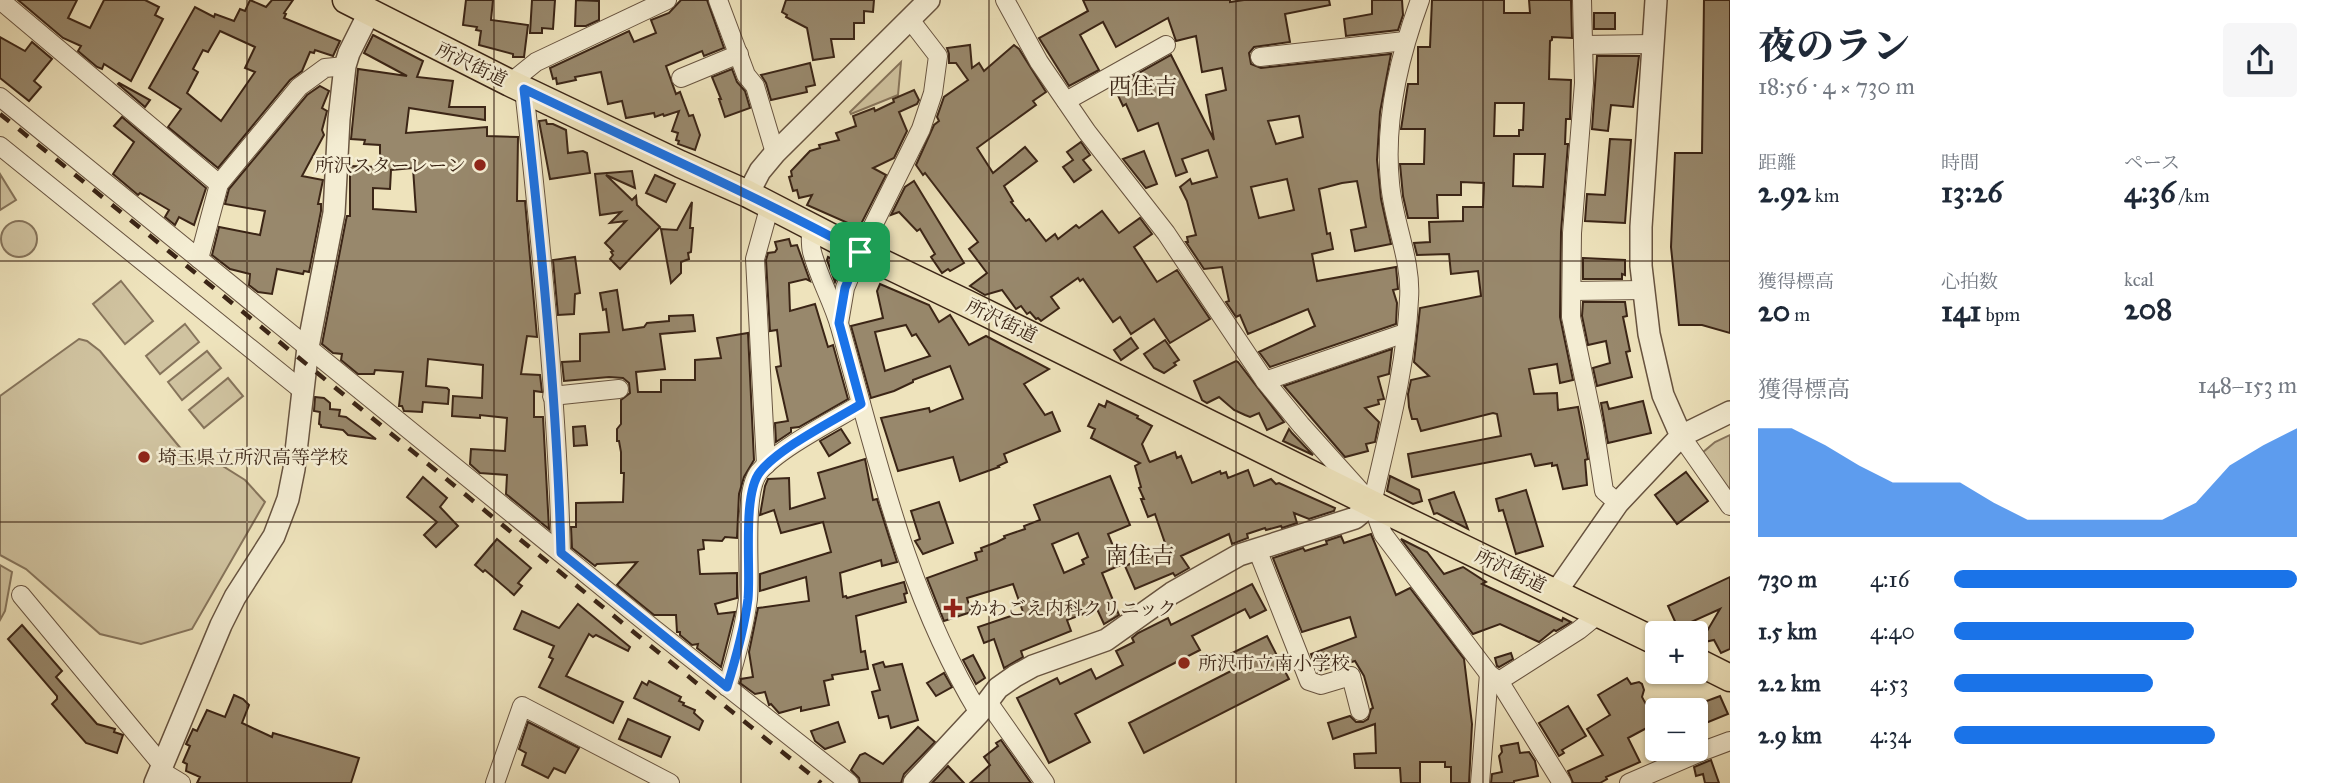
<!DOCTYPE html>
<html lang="ja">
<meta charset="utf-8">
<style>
:root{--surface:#fff;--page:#f6f6f7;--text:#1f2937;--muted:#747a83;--accent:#1a73e8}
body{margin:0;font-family:"IM FELL Great Primer","Noto Serif JP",serif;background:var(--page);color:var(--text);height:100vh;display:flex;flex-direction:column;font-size:26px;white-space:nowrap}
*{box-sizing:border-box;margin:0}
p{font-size:23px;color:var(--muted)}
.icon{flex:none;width:38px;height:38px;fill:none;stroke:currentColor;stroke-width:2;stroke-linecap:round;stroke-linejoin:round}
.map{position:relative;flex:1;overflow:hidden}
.side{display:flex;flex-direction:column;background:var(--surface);width:595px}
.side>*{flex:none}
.buttons{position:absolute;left:1645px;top:621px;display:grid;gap:14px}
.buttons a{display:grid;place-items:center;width:63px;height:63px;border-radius:7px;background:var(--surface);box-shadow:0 2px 5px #0004;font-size:35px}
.pin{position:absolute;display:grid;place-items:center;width:60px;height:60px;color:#fff;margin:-30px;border-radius:14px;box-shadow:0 4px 10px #0006}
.round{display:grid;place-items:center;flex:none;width:74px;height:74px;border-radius:7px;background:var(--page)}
.overview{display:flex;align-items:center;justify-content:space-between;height:119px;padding:0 28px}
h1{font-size:38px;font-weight:800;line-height:52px}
.stats{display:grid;grid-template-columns:repeat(3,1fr);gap:10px;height:119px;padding:7px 28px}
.stats div{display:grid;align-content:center}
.stats b{font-size:30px;font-weight:800}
.stats small{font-size:19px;font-weight:400}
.stats p{font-size:19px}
.chart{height:196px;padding:14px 28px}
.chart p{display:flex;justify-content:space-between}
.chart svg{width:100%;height:126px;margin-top:7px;fill:var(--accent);opacity:.7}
ul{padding:0 28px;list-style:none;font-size:23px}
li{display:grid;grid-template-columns:112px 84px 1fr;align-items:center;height:52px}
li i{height:18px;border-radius:9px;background:var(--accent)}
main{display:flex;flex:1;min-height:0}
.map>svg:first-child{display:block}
.green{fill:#d0c3a0;stroke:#86745b;stroke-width:2}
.building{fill:#98886c;stroke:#3b2516;stroke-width:2;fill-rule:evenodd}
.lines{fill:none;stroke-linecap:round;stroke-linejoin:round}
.minor-casing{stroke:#685440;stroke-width:20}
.tertiary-casing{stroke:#685440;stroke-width:24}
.primary-casing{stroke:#3b2516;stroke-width:29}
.minor{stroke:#f4edd3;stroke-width:18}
.tertiary{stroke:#f4edd3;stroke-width:21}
.primary{stroke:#eee3bc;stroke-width:26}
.rail{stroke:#3b2516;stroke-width:4.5;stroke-dasharray:12 12;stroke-linecap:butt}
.route-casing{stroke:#fff;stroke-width:14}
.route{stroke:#1a73e8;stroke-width:9}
.grid{fill:none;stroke:#3b2516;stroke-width:2;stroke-opacity:0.55}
.poi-dot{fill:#8f2418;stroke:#f4edd3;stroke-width:2.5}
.labels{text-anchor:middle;stroke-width:5;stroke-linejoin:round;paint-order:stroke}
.street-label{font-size:19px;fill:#3b2516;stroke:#f4edd3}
.poi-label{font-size:19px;fill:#3b2516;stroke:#f4edd3;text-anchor:start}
.quarter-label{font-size:23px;fill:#3b2516;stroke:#f4edd3}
</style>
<main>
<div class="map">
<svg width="1730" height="783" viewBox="0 0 1730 783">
<rect width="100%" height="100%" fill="#eee3bc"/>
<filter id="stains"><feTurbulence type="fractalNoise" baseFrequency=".00286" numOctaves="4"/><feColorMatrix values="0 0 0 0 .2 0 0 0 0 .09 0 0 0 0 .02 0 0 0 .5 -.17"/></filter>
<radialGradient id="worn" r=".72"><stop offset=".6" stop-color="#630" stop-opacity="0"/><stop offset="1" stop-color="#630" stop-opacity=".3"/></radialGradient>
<g class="green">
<path d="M901,62L898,95L851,114L850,112Z"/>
<path d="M0,174L16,200L0,210Z"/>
<circle cx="19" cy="239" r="18"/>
<path d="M121,281L153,321L125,344L93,304Z"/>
<path d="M185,324L199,342L160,374L146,356Z"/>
<path d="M79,339L87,341L100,351L187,456L221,465L245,480L265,502L192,629L141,644L100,634L26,569L0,555V396Z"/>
<path d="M207,351L221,368L182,400L168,382Z"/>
<path d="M228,378L243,396L204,428L189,410Z"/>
<path d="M1730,435V491L1702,453L1715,442Z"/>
<path d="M0,565L12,572L5,611L0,620Z"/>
</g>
<g class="building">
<path d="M18,0H77L68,18L90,28L104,0H145L159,7L155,15L163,19L131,81L104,64L102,69L97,67L78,51L81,46L63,38Z"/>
<path d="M250,0L266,7L272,0H293L284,13L286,14L284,18L340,41L333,56L315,50L314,53L310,52L302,71L290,80L218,168L168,127L181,109L149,88L195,7L214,17L215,14L234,21L240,9L245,11ZM220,31L255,47L245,68L255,72L221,121L187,93L198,72L193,69L203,50L208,52Z"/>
<path d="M466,0H493L491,20L528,25L524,57H513V54L479,45L481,31L476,30L477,27L463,25Z"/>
<path d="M532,0H555L553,29L542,28V33H530Z"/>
<path d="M576,0L599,1V20L586,26H575Z"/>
<path d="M681,0H707L724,48L704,56L702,51L666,66L676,94L680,92L689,116L693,115L700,135L695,150L678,144L679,141L676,140L678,133L672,131L679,111L664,116L663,114L655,117L654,113L626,118L622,101L608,104L601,72L575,77L576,80L557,84L556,78L553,79L550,68L629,31L634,42L656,33L651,20L669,13Z"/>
<path d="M786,0H874L873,12L864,11V23H854V39H831L834,57L813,60L807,28L786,17L787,15L782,12Z"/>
<path d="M1083,0H1230V2L1244,0H1329L1330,5L1285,14L1290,42L1254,47L1249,53L1251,64L1261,68L1391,54L1380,112L1377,160L1381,199L1391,244L1355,251L1351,230L1366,227L1357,181L1342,183L1319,189L1327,234L1330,233L1333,249L1312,254L1317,281L1396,267L1398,289L1393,290L1397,303L1396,324L1270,367L1259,352L1315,326L1308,309L1248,334L1240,315L1236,317L1226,302L1229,301L1222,267L1204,269L1186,242H1188L1187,237L1196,235L1187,201L1180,187L1190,179L1192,184L1217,177L1208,150L1182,159L1187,172L1176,176L1158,123L1138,131L1126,104L1123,106L1114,87L1171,55L1214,140L1206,95L1226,90L1222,68L1202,72L1196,36L1176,41L1168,18L1116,47L1103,22L1080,35L1099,70L1069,86L1039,38L1088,11ZM1299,116L1303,137L1276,144L1268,121ZM1287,179L1294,210L1259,218L1251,187Z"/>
<path d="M1372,0H1402L1403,15L1398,30L1346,36L1344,19L1372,14Z"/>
<path d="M1432,0H1504V13H1530L1529,0H1571L1572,38L1552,37V40L1550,41L1549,79L1571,80L1570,119H1566L1565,144H1568L1561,232L1560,317L1573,380L1560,383L1557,364L1529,369L1534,394L1557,393L1558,410L1578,407L1588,459L1585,460L1587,485L1563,489L1557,465L1552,466V463L1535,466L1531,454L1412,477L1408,454L1501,436L1497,414L1493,413L1421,431L1417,419H1412L1409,407L1408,394L1411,380L1429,376L1414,362L1420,308L1481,296L1478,271L1451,274L1449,254L1417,255L1414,243L1430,242L1429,222L1463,221V207H1483L1484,183L1461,182V195H1437L1438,218H1408L1403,196L1400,164H1424L1425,129H1401L1408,84H1418V47H1430ZM1495,103H1524L1523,130H1519V136H1494ZM1514,154H1545L1543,187L1513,186Z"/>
<path d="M1704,0H1730V333L1702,325H1679L1671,247L1675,153H1702Z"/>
<rect x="1594" y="13" width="21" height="16"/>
<path d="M373,35L423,61L417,77L453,81L449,107H485V120L409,108L406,133L487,127V136L518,137L517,201H525L537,337L527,336L521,374L540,375L542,392L534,391V417H543L549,529L506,494L507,475L480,473L470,464L471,449L505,451L507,418L480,415V418L452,416L453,396L482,398L483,365L428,359L426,386L447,388L449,390L448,404L423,402L422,412L404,411L402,406H399L403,372L375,370L374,374H358L341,360L342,354L333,353L322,344L346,220L347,216H350V166L380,167V145L364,144L365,140L351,139L358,69L407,76L364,53ZM413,168L416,212L373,209V188L390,189L391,170Z"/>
<path d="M0,37L25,51L32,42L52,59L34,81L41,87L29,101L0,78Z"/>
<path d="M970,45L972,68L979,63L984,71L1014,45L1019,49L1046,92L1033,101L1036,105L977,148L993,173L1025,147L1037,161L1004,186L1013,201L1011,202L1026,221L1029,219L1046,241L1055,234L1058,239L1076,225L1079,228L1102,211L1119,233L1140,218L1152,234L1134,247L1157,282L1177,270L1210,319L1170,343L1154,319L1131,334L1120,317L1113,322L1083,279L1080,281L1078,278L1051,297L1059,308L1041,321L1038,318L1036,319L1030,312L1027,314L1021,306L1016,309L1002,290L985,295L970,286L987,273L969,249L978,242L925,173L923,175L916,165L934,125L939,121L937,117L944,97L968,80L956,63H949V54L947,48Z"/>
<path d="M1597,56H1639L1633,107L1611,105L1608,131L1592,129Z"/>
<path d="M810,63L815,85L806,87L807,92L771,100L766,83L761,75Z"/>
<path d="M732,69L737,82L745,91L750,108L725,117L719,99H721L712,77Z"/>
<path d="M119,83L150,100L145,107L118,84Z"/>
<path d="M320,86L329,91L322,108L327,111L322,130L324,135L302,176L323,180L318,204H321V211L309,272L304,271L303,274L277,269L272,294L258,292L249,285L250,274L230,269L212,255L219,227L260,235L265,211L225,204L229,189L307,95Z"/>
<path d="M914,90L919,100L917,104L899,112L907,131L894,158L873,168L886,175L859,228L807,205L812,195L799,198L797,190L793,191L789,177L792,176L791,171L810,151L820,148L819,145L839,140L836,133L856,126L853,116L874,108L875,111L894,102L893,99Z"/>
<path d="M122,117L206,188L194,225L179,217L175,225L165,217L169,210L140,193L138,195L113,174L134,142L114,126Z"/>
<path d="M546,120L547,124H553L566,130L568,153L583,151L587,153L590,173L550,179L539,121Z"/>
<path d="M1610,139L1631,140L1625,223L1585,221L1587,194L1605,195Z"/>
<path d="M1081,142L1090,155L1083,160L1091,170L1074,182L1063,167L1073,160L1067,152Z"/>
<path d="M1144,151L1157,184L1146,188L1123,159Z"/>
<path d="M632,171L635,188L606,175L632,200L636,196L637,205L660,227L620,269L610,259L613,255L611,252L613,251L605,243L626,221L610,223L621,212L600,215L595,174Z"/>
<path d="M655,175L675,184L666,202L646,193Z"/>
<path d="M914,181L964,263L950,271L948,269L942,273L931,257L935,254L920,229L917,231L899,212L891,215L905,187Z"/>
<path d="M692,202L690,228H693L691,252L688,253L689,259L681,262V273L671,283L661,229L677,230Z"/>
<path d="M789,239L791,246L797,245L810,281L806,279L789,283L790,311L815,304L828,347L833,345L848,399L799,427L791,428V432L776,442L775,423L788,421L776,367L781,366L777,330L770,331L766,260L768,253L775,252L777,249L775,242Z"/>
<path d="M575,257L580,293L575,294L574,314L558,315L553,260Z"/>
<path d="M828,257L843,264L835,282L827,260Z"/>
<path d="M1583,258L1625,260V275L1622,274V279H1583Z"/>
<path d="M880,284L929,305L939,322L950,315L969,345L986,336L1049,369L1024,384L1045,415L1052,412L1060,431L1004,454L1007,462L998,466L999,467L960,481L953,457L898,471L881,418L929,408L930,412L963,399L950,366L913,380V382L894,391L871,398L851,326L883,318L877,291ZM906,325L912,336L916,334L930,356L885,371L875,332Z"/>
<path d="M617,290L623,330L644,327L647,323L669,321V316L693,315L695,331L660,334L665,369L636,372L638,392H661V380H695V360L721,358L717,338L748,333L754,460L744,477L739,494L737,538L725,537L722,541L703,540L704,549L698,550L700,574L737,573V598L715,604L718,614L735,612L721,667L697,648L698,644L692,645L680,635V632H677L676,615H654L617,585L637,562L597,564L595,566L572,548L571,527H576V503L623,502L624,473H621V452L619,441H617V429L621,424V400L630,393L629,383L623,378L609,377L564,381L562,362L580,361V334L609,332L606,309L603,310L600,293Z"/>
<path d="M1583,302H1625L1627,316L1623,317L1630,351L1626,352L1632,377L1597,386L1593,368L1610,363L1606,341L1588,345L1582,316Z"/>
<path d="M1131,338L1138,348L1121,360L1114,350Z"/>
<path d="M1165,340L1179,360L1174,363L1176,365L1164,373L1154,368L1144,354Z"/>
<path d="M1392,349L1389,374L1378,377L1384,399L1378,400L1379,404L1365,408L1379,422L1375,442L1366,444L1368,451L1345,457L1284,386Z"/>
<path d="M1236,361L1238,362L1284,422L1267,430L1259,413L1250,417L1245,415L1234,410L1219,397L1207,403L1202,400L1194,381Z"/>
<path d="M315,397L324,398L330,403V409L340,410L339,416L346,417L376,439L348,435L343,430L321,427V425L319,424L320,412L314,411Z"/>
<path d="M1107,401L1138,416L1137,418L1152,426L1142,444L1149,461L1150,462L1175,452L1177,458L1181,456L1192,483L1220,471L1221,474L1226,472L1228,478L1248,470L1254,486L1271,479L1276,484L1279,483L1335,508L1334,511L1309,519L1294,513L1297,523L1282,528L1281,526L1266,530L1265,528L1247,534L1248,538L1232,544L1229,534L1181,556L1189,568L1175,576L1173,573L1135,589L1125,566L1139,560L1140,562L1162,552L1161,550L1166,546L1155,514L1148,517L1141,499H1144L1139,488L1141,487L1135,466L1140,463L1091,438L1095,429L1088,426L1099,404L1105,407Z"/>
<path d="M1643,401L1651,433L1608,443L1601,403L1607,402L1609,409Z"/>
<path d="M585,426L587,445L574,446L573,427Z"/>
<path d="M841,429L850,443L829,456L820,441Z"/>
<path d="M1289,429L1292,433L1313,455L1283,441Z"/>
<path d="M865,459L873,500L877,499L897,562L882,566L881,560L840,573L843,597L846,596L847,598L904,582L907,593L904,594L906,602L856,616L861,652L865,651L868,669L832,675L833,679L824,681L829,705L801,711V707L779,713L771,704L769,705L765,692L755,694L740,683L741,679L753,677L749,652L758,608L809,601L806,577L760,591V574L831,552L823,522L781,533L774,510L760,515L765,486L768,479L789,478L790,509L825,498L818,473Z"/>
<path d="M1686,472L1708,501L1677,524L1655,495Z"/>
<path d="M1110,476L1130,525L1108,534L1121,565L1102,573L1119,615L1104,624L1097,609L1067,620L1071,631L1021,651L1023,657L1004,668L994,639L984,643L978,627L1023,612L1013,584L967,598L971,612L944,621L927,578L977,560L975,553L982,551L981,548L997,542L1005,538L1004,536L1025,529L1024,526L1040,520L1034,505ZM1078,533L1088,557L1082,560L1084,564L1064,573L1052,544Z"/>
<path d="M1390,476L1419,490L1422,501L1413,504L1387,491Z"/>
<path d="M423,477L447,498L440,507L458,526L436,547L424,535L437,522L407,497Z"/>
<path d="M1526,490L1543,546L1516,554L1503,510L1499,511L1496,499Z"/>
<path d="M1454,492L1461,510L1468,529L1437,513L1434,514L1429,500Z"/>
<path d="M939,502L953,543L923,554L915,541L920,539L911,511Z"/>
<path d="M1371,534L1396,595L1410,588L1464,659L1472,724L1469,783H1451V767H1445V762H1420V783H1401L1400,768H1355L1354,754L1376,753L1375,724L1333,739L1328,723L1350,716L1356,722H1363L1368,719L1371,709L1373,708L1364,676L1355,661L1348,663L1347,661L1318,672L1311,654L1356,637L1350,617L1302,632L1273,558L1303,548L1305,551L1327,544L1326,541L1341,536L1344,543Z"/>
<path d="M497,539L531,568L518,583L522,586L514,595L485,570L483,572L475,565Z"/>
<path d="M1401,539L1427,552L1444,574L1463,567L1486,582L1482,584L1562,621L1563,618L1571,622L1556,631L1554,630L1539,642L1500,624L1473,634Z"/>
<path d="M1730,577V649L1721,653L1714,640L1700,643L1720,609L1678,628L1668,606Z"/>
<path d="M1252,584L1266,610L1250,618L1245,609L1192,636L1200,650L1075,714L1090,742L1049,763L1017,698L1057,678L1060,684L1091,669L1096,679L1123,665L1116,651L1134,642L1132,638L1138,633L1168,618L1171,625Z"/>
<path d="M578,604L630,647L628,651L596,635L593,637L589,634L566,676L623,702L613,723L539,687L553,659L549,657L554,646L514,629L522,611L559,628Z"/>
<path d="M22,625L62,671L56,677L97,724L115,729L114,732L123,735L117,753L86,743L52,704L57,699V696L8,639Z"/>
<path d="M1267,636L1289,679L1144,753L1129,723L1233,670L1226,656Z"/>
<path d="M1511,653L1513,659L1499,667L1497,666L1495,658Z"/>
<path d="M973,655L985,678L976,684L963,660Z"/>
<path d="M883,662L885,667L902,664L918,720L891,728L888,716L879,718L872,692L880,690L873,665Z"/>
<path d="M944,673L952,687L936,696L927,683Z"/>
<path d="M1627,678L1631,684L1639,682L1642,684L1644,690L1642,697L1656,723L1628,738L1640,762L1606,777L1607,779L1600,783H1573L1568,771L1603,755L1587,729L1610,715L1598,695Z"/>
<path d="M649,681L681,697L679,701L684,703L683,705L695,710L694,713L703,721L699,730L634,698L642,682L647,685Z"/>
<path d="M234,695L243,699L249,705L242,723L272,737L273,733L359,758L351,783H197L200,777L186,771L187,764L183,762L190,746L186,744L193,729L197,731L207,710L225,717Z"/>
<path d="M1720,696L1728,714L1696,727V705Z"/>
<path d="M1568,706L1586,736L1562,750L1564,753L1559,756L1539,723Z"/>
<path d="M628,719L670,737L661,757L619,739Z"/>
<path d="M528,722L579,748L565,773L554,768L548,778L522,765L526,753L519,749Z"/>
<path d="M838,722L845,742L825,749L815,741L811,731Z"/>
<path d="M918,727L935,742L904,774L901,783H860L859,778L851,770L860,755L865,753L883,764Z"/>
<path d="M1001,740L1031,783H970L990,765L984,757L998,746L996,743Z"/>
<path d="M1518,743L1520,753L1529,752L1535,761L1538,776L1514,781V783H1491L1492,774L1502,772L1499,756L1502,752L1501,746Z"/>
<path d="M1711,760L1719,783H1705L1703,774L1696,776L1694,767Z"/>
<path d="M948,766L964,783H932Z"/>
</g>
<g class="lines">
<g class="minor-casing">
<g id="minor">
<path d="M0,0L219,184"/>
<path d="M718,0L746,75L755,86L775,153"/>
<path d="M1005,0L1039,62L1087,132L1166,233L1265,381L1301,425L1372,504L1383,534L1489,674L1499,681L1562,783"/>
<path d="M1582,0L1584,83L1572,233L1571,317L1594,426L1604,491L1618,503"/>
<path d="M1583,45L1652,44"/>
<path d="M1260,57L1405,41"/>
<path d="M681,78L739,54"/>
<path d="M510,83L536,62L667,0"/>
<path d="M524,89C541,243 557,398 561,553"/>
<path d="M0,97L654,629L849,783"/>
<path d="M1066,101L1166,45"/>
<path d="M0,146L303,391"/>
<path d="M811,226C811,234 810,244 812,252C819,278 833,302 840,327C877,458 907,595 979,713"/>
<path d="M199,259L219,184L299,87L325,68L345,66"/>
<path d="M1572,291L1643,290"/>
<path d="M839,323L845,288L860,252L921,129L933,93L938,56L911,21"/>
<path d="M1265,381L1405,333"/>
<path d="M552,396L619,389"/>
<path d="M1681,436L1730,506"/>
<path d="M766,465L755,259L770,205"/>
<path d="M1372,504C1387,437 1406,369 1409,299C1412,260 1393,222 1390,183C1384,123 1399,57 1420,0"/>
<path d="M1257,549L1309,681L1321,685L1351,676L1360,711"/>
<path d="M21,595L163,766"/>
<path d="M1499,681L1579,630L1600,613"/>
<path d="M727,687C736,658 744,630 748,599C751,570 742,493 759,472C779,448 833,421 861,404"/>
<path d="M988,702L1045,783"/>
<path d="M161,771L181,783"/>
<path d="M495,783L522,706L670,783"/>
<path d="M1480,783L1489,674"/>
<path d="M1629,783L1703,751L1730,741"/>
</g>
</g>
<g class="tertiary-casing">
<g id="tertiary">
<path d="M748,194L760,171L775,153L929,0"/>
<path d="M1681,436L1730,412"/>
<path d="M1556,592L1618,503L1681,436L1663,395L1649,334L1641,266V227L1656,0"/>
<path d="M155,783L221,625L235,597L274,536L288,499L294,469L308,347L334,213L339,119L345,66L349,53L369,13"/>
<path d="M914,783L979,713L998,688L1015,676L1033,666L1106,640L1172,593L1239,555L1355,518L1372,504"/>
</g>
</g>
<g class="primary-casing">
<g id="primary">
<path d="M346,0L510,83L680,164L748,194L860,252L966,303L1372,504L1657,642"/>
<path d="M1696,661L1730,678"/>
</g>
</g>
<use href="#minor" class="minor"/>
<use href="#tertiary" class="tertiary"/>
<use href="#primary" class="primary"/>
<path class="rail" d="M0,114C275,336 545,563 821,783"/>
</g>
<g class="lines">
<g class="route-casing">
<path id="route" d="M524,89C636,143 751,193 860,252L845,288L839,323L861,404C833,421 779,448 760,472C742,494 751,569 748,599C744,630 736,658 727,687L561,553C557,398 541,243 524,89Z"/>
</g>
<use href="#route" class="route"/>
</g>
<path class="grid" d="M247,0V783M494,0V783M741,0V783M989,0V783M1236,0V783M1483,0V783M0,261H1730M0,522H1730"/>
<g class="poi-dot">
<circle cx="480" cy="165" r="7"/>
<circle cx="144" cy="457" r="7"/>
<path d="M949.5 597.5h7v7h7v7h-7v7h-7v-7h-7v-7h7z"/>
<circle cx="1184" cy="663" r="7"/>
</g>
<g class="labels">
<g class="street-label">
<text transform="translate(472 64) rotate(26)" y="7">所沢街道</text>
<text transform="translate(1002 320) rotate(26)" y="7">所沢街道</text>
<text transform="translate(1511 570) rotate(26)" y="7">所沢街道</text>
</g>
<g class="poi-label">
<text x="466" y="172" text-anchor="end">所沢スターレーン</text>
<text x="158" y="464">埼玉県立所沢高等学校</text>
<text x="969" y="615">かわごえ内科クリニック</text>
<text x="1198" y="670">所沢市立南小学校</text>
</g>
<g class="quarter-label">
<text x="1143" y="94">西住吉</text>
<text x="1140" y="563">南住吉</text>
</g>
</g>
<rect width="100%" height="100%" filter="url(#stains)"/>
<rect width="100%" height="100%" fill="url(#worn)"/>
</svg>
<div class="buttons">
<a>+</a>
<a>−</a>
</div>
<div class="pin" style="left:860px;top:252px;background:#1e9e55"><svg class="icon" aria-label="arrive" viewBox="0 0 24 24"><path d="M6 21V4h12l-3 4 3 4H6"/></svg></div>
</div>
<section class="side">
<div class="overview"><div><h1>夜のラン</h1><p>18:56 · 4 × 730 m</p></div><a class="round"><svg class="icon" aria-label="share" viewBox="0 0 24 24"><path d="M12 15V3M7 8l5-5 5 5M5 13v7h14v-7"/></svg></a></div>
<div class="stats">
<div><p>距離</p><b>2.92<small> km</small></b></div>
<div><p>時間</p><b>13:26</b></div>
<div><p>ペース</p><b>4:36<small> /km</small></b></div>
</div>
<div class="stats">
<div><p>獲得標高</p><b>20<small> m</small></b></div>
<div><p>心拍数</p><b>141<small> bpm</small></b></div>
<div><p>kcal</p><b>208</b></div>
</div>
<div class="chart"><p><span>獲得標高</span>148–153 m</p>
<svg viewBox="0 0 160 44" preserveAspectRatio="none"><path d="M0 44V6L10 6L20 12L30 19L40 25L50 25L60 25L70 32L80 38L90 38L100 38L110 38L120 38L130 32L140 19L150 12L160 6V44z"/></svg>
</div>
<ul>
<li><b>730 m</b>4:16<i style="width:100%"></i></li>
<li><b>1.5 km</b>4:40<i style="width:70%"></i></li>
<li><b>2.2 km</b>4:53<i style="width:58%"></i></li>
<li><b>2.9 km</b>4:34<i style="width:76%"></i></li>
</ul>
</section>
</main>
